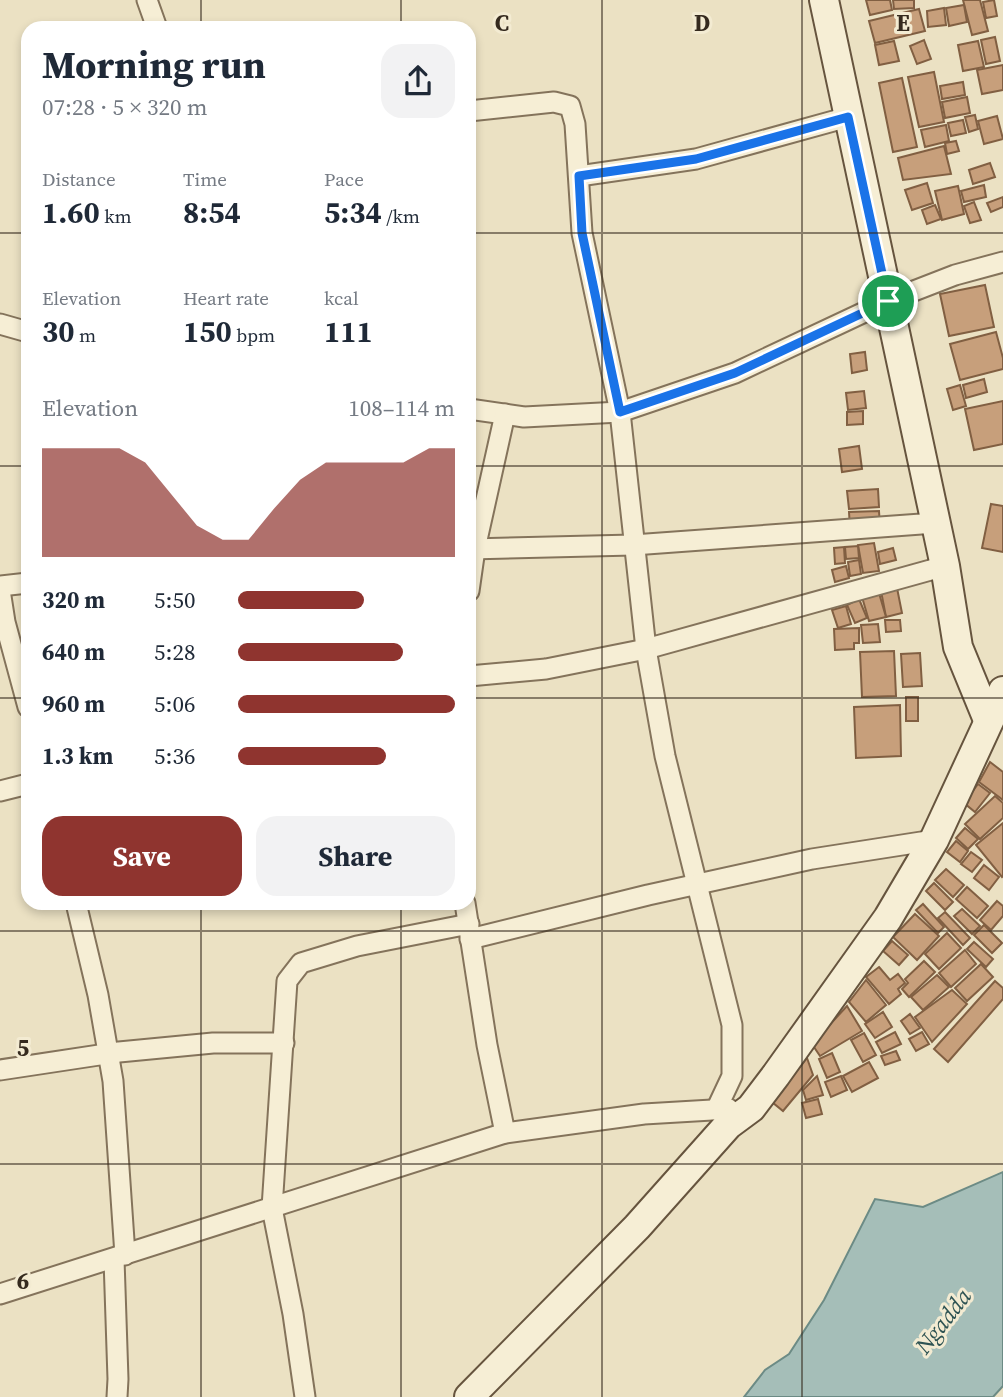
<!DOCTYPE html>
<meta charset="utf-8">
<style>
:root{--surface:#fff;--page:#f2f2f3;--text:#1f2937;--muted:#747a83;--accent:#8f342f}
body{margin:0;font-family:"Source Serif 4",serif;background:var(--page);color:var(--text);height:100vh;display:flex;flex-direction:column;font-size:26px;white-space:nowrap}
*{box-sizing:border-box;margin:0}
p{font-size:23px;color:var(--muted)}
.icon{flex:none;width:38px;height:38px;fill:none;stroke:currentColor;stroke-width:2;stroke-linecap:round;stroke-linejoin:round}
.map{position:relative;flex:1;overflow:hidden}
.sheet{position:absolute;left:21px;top:21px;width:455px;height:889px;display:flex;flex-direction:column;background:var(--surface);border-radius:21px;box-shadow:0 4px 10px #0003}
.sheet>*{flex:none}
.pin{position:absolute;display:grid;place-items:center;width:60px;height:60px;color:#fff;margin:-30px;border:4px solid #fff;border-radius:50%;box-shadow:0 2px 7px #0007}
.round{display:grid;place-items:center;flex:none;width:74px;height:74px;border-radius:21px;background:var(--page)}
.head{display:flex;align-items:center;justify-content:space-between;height:119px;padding:0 21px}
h1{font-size:38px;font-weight:700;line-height:52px}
.figures{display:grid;grid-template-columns:repeat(3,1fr);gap:10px;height:119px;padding:7px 21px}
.figures div{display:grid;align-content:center}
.figures b{font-size:30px;font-weight:700}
.figures small{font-size:19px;font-weight:400}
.figures p{font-size:19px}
.chart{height:196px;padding:14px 21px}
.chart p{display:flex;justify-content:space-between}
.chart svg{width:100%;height:126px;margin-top:7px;fill:var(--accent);opacity:.7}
.primary-button{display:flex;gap:14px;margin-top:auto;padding:14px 21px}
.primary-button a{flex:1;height:80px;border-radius:21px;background:var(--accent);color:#fff;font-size:28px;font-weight:700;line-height:80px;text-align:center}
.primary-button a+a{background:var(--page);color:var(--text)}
ul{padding:0 21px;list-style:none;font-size:23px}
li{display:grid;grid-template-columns:112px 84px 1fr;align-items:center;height:52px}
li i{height:18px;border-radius:9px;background:var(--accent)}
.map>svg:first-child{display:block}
.water{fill:#a5beb8;stroke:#6c8b85;stroke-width:2}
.building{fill:#c79f7b;stroke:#815f42;stroke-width:2}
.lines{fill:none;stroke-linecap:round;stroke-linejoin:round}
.street-casing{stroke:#84735b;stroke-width:23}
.secondary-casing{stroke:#66543e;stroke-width:32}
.street{stroke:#f6eed5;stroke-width:19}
.secondary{stroke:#f6eed5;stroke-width:28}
.route-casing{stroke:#fff;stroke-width:14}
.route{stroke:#1a73e8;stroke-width:9}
.grid{fill:none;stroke:#352a1e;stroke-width:2;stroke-opacity:0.55}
.labels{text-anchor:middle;stroke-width:6;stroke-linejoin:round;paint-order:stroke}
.water-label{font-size:23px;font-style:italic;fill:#2e5353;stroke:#f3ebd2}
.grid-label{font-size:23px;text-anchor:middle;font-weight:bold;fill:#352a1e;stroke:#f3ebd2;stroke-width:6;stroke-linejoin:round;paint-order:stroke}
</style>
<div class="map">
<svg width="1003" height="1397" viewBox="0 0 1003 1397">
<rect width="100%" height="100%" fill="#ebe1c3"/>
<path class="water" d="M1003,1172V1386L993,1397H744L765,1370L789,1354L824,1300L875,1199L923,1207Z"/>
<g class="building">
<path d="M866,0H890L892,10L870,15Z"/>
<path d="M893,0H914V8L894,9Z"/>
<path d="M963,0H980L988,31L972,35Z"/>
<path d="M994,0L997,16L986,18L983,2Z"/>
<path d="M964,5L967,22L949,26L946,8Z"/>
<path d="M944,8L946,25L928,27L927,11Z"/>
<path d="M919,9L925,31L875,43L869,21Z"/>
<path d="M995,37L1000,61L986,64L981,40Z"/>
<path d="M924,40L931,59L917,64L910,46Z"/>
<path d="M894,41L899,61L879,65L875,45Z"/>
<path d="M978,41L984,67L963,71L958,45Z"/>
<path d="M1003,65V90L982,94L977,70Z"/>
<path d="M934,72L944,122L919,127L908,77Z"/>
<path d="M902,78L917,147L893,152L879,83Z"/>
<path d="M963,82L965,95L942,99L940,86Z"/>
<path d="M967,97L970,113L945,118L942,102Z"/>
<path d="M975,115L978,129L969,132L965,117Z"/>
<path d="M997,116L1003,139L984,144L978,121Z"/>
<path d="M963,120L966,133L951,136L948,123Z"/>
<path d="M946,125L949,141L925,147L921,130Z"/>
<path d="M956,141L959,151L947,154L945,143Z"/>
<path d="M944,146L951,174L903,180L898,158Z"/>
<path d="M990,163L995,177L973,184L969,170Z"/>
<path d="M927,183L933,203L912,210L905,190Z"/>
<path d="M984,185L986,197L964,202L961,191Z"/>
<path d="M958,186L964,214L942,220L935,191Z"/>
<path d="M1003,197V207L991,212L987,203Z"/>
<path d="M974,202L981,220L970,223L964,206Z"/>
<path d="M935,205L941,219L927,224L922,210Z"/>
<path d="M985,285L994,327L949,336L940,294Z"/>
<path d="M996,332L1003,358V369L960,380L950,344Z"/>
<path d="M865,352L867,370L852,373L850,354Z"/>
<path d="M984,379L987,392L966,398L963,385Z"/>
<path d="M960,385L966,406L953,410L947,389Z"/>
<path d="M864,391L866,408L848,410L846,393Z"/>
<path d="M1003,401V444L974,450L965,409Z"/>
<path d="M863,411V424L847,425V412Z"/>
<path d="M859,446L862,469L842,472L839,449Z"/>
<path d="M878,489L879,507L849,509L847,491Z"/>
<path d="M991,504L1003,506V552L982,548Z"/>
<path d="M879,511L880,526L850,528L849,512Z"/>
<path d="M874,543L879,571L863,573L858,545Z"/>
<path d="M858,546L859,558L846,559L845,547Z"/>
<path d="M844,547L845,563L835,564L834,548Z"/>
<path d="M893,548L896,560L880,564L878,552Z"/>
<path d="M859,560L861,574L850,576L848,562Z"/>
<path d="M846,566L849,578L835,582L832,570Z"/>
<path d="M897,588L902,613L886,617L881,591Z"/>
<path d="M879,593L886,617L869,621L862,597Z"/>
<path d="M859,599L867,618L855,623L847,605Z"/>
<path d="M846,606L851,624L838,628L832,610Z"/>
<path d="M885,620H900L901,631L886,632Z"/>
<path d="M878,624L880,642L863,643L861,625Z"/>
<path d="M859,628V643H854V649L835,650L834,629Z"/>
<path d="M894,651L896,696L862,697L860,652Z"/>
<path d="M920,653L922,686L903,687L901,654Z"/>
<rect x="906" y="697" width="12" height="24"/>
<path d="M900,705L901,756L856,758L854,707Z"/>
<path d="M990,762L1003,772V800L979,782Z"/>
<path d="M978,784L990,793L975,812L964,803Z"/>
<path d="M995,796L1003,803V818L980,839L965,824Z"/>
<path d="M1003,823V876L1002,877L976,845Z"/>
<path d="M965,828L978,839L968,849L956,838Z"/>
<path d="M956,841L968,851L960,862L947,852Z"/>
<path d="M971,852L982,860L972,872L961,864Z"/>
<path d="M984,865L999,877L989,890L974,878Z"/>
<path d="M946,869L964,885L953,897L935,880Z"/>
<path d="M934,883L953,902L945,910L926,891Z"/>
<path d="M967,887L988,906L977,918L956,899Z"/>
<path d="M997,901L1003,906V916L991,930L980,920Z"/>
<path d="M923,904L944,927L938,933L916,910Z"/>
<path d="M962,909L980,926L972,934L954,916Z"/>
<path d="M945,912L970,938L963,945L938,918Z"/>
<path d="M915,914L939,936L917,960L893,937Z"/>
<path d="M984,925L1002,943L992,953L974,935Z"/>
<path d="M947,933L961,948L939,969L925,954Z"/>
<path d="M892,941L908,955L899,965L883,951Z"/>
<path d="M974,942L993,959L986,967L967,949Z"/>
<path d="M965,950L976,964L951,987L939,973Z"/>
<path d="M924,961L935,972L909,997L902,989L908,983L905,979Z"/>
<path d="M981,964L993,977L967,1001L955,988Z"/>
<path d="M879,967L890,980L898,974L905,983L898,989L901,994L889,1004L866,977Z"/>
<path d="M937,975L949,987L923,1010L911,997Z"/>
<path d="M866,980L886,1005L866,1022L849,1002Z"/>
<path d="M995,981L1003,988V999L948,1062L934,1049Z"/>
<path d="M952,990L967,1004L932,1042L915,1017Z"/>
<path d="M847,1006L862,1031L820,1056L812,1044Z"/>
<path d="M883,1012L892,1027L875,1038L865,1024Z"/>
<path d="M910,1014L920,1028L910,1034L901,1021Z"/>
<path d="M895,1032L901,1044L882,1053L876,1042Z"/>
<path d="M922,1032L929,1044L916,1051L909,1039Z"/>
<path d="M864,1033L876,1055L863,1062L851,1040Z"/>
<path d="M896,1051L900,1060L885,1065L881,1056Z"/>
<path d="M832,1053L840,1072L827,1078L819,1059Z"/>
<path d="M807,1058L813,1075L783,1111L772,1102Z"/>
<path d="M869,1062L878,1078L852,1092L843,1076Z"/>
<path d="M817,1076L823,1095L806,1100L803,1090Z"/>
<path d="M841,1076L847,1090L831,1097L825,1082Z"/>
<path d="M818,1099L822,1114L806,1118L802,1103Z"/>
</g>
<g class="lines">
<g class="street-casing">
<g id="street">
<path d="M147,0L157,28"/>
<path d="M469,111L554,102L570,106L575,124L582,233L620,412L646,649L665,756L732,1025V1076L716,1110"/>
<path d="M579,176L696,159L848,117"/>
<path d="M0,324L28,332"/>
<path d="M469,409L524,417L620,412L735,373L888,301L955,275L1003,262"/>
<path d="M469,549L633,545L935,523"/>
<path d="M0,586L28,583"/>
<path d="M0,590L5,622L28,707"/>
<path d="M469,591L475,549L505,414"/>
<path d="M469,676L546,669L646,649L945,566"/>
<path d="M0,791L28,784"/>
<path d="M76,903L98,995L113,1081L125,1255"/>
<path d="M465,903L487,1045L505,1133"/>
<path d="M470,939L648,895L812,859L934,840"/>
<path d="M0,1070L119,1052L213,1043H284"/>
<path d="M114,1259L118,1379L117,1397"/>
<path d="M0,1294L505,1133L644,1114L729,1109"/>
<path d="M305,1397L293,1314L272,1208L287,981L301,963L357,946L469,924"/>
</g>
</g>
<g class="secondary-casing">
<g id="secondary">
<path d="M824,0L945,566L958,647L988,720"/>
<path d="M469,1397L637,1227L728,1125L751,1108L776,1075L888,918L934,840L1003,691"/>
</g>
</g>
<use href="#street" class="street"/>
<use href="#secondary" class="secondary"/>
</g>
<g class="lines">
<g class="route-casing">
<path id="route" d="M848,117L888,301L735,373L620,412L582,233L579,176L696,159Z"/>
</g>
<use href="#route" class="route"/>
</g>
<path class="grid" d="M201,0V28M401,0V28M602,0V1397M802,0V1397M0,233H28M469,233H1003M0,466H28M469,466H1003M0,698H28M469,698H1003M201,903V1397M401,903V1397M0,931H1003M0,1164H1003"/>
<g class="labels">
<g class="water-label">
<text transform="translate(943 1321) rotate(-52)" y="8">Ngadda</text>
</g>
</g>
<g class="grid-label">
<text x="502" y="31">C</text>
<text x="702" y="31">D</text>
<text x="903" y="31">E</text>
<text x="23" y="1056">5</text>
<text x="23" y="1289">6</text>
</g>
</svg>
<div class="pin" style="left:888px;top:301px;background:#1e9e55"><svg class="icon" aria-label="arrive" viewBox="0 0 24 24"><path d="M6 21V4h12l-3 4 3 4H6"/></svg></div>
<section class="sheet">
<div class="head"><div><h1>Morning run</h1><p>07:28 · 5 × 320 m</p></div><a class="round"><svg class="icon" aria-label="share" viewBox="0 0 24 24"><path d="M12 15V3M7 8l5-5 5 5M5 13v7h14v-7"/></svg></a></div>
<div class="figures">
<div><p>Distance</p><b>1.60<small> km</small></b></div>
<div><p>Time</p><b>8:54</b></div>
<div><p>Pace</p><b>5:34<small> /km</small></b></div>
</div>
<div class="figures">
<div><p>Elevation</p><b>30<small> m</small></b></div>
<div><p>Heart rate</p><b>150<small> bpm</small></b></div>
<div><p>kcal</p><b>111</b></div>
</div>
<div class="chart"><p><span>Elevation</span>108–114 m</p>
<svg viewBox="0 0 160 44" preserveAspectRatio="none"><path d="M0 44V6L10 6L20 6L30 6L40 11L50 22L60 33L70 38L80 38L90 27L100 17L110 11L120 11L130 11L140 11L150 6L160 6V44z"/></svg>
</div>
<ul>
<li><b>320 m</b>5:50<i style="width:58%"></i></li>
<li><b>640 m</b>5:28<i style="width:76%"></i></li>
<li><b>960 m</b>5:06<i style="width:100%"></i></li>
<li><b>1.3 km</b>5:36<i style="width:68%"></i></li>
</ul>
<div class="primary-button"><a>Save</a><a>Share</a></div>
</section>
</div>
